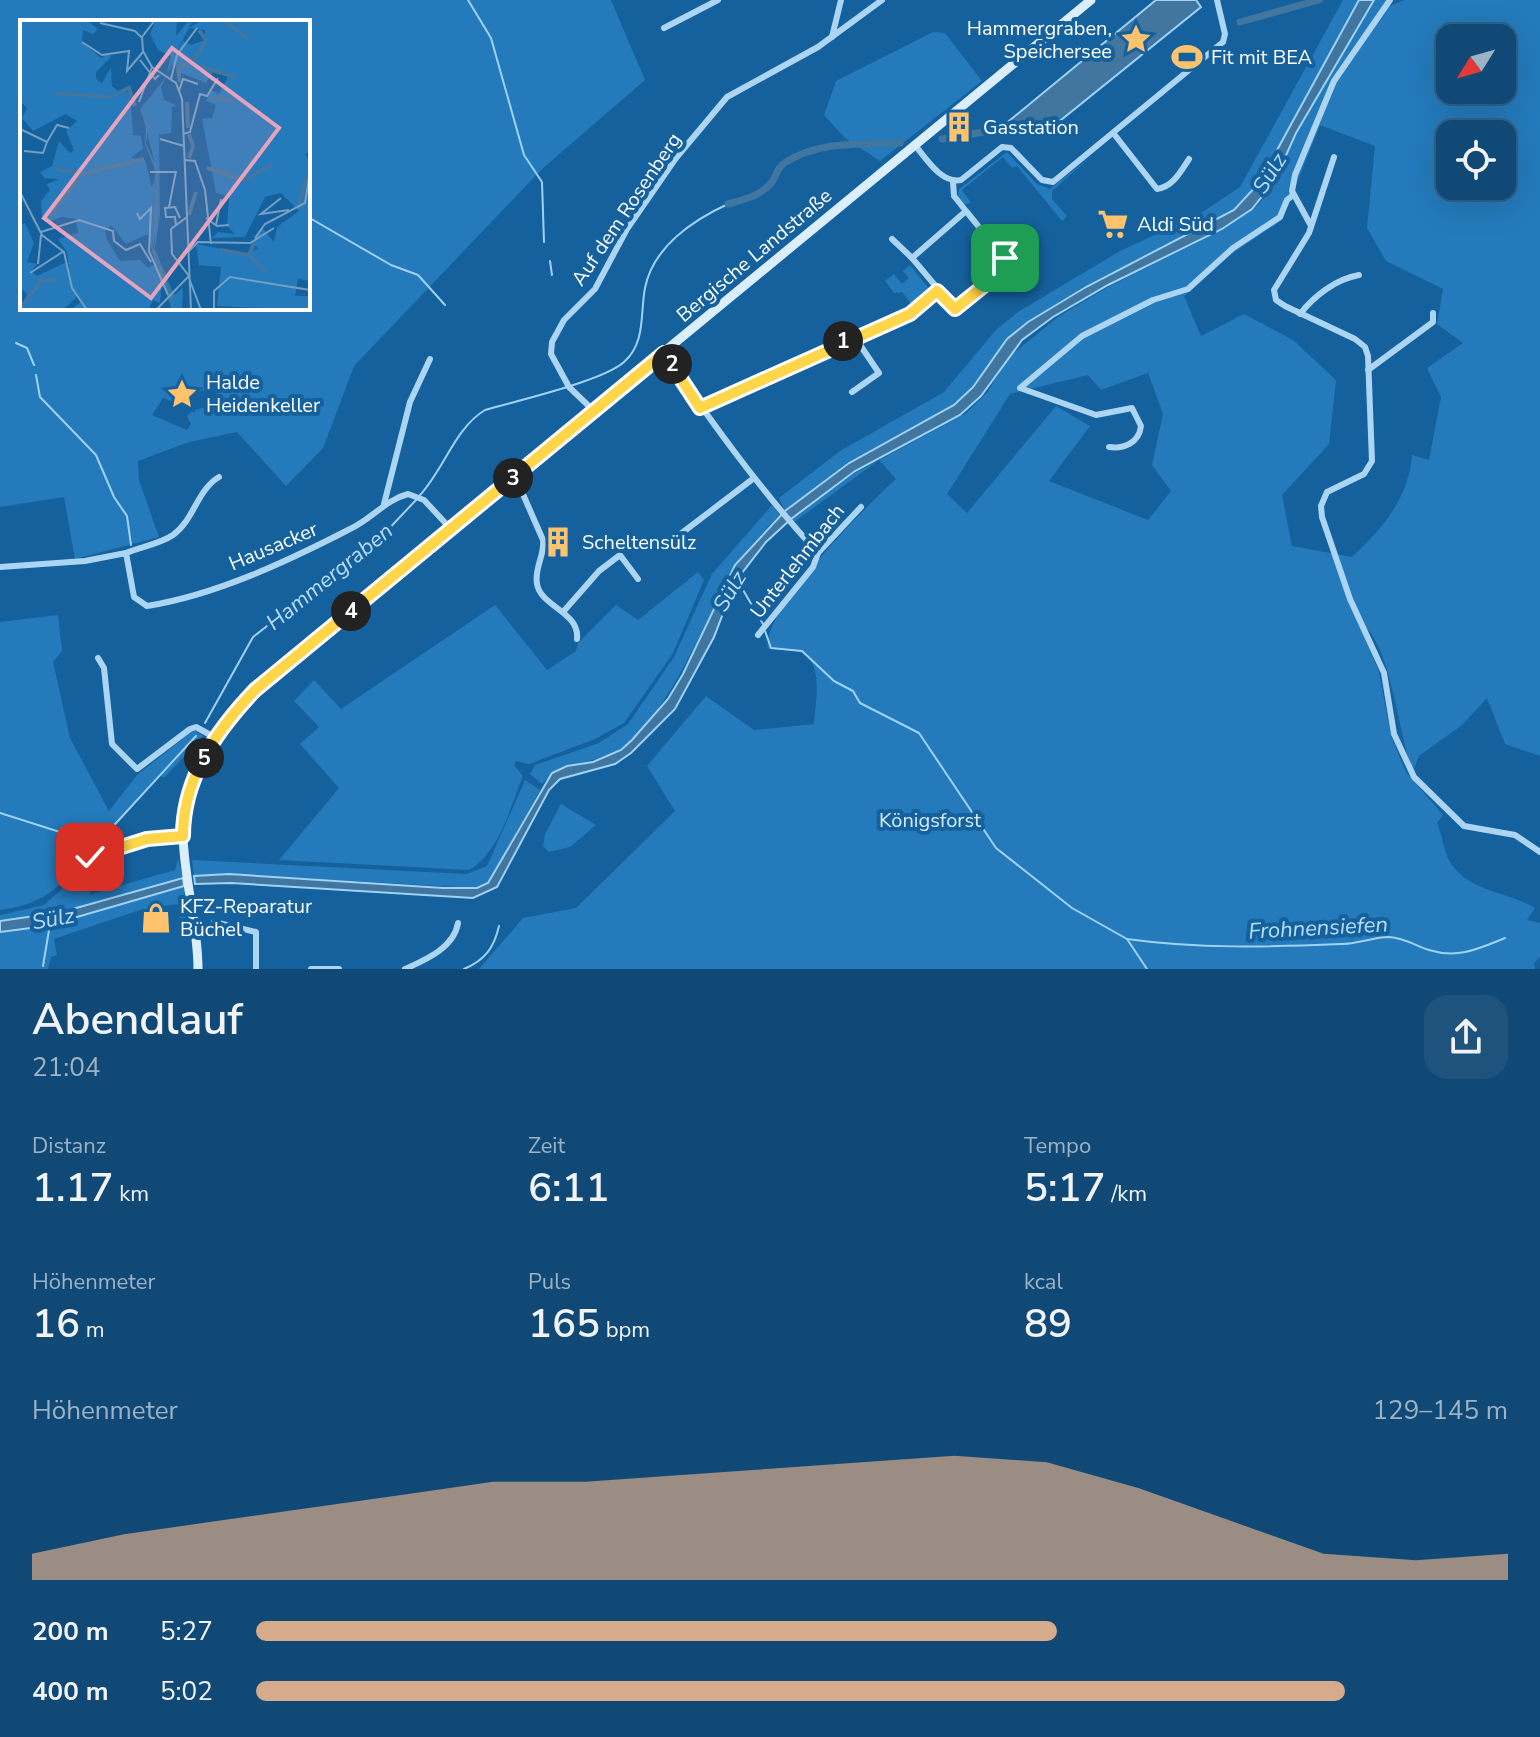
<!DOCTYPE html>
<html lang="de">
<meta charset="utf-8">
<style>
:root{--surface:#104976;--page:#1e537e;--text:#f1f3f6;--muted:#9cb2c5;--line:#306188;--accent:#d6ab8b}
body{margin:0;font-family:"Nunito Sans",sans-serif;background:var(--page);color:var(--text);height:100vh;display:flex;flex-direction:column;font-size:30px;white-space:nowrap}
*{box-sizing:border-box;margin:0}
p{font-size:26px;color:var(--muted)}
.icon{flex:none;width:44px;height:44px;fill:none;stroke:currentColor;stroke-width:2;stroke-linecap:round;stroke-linejoin:round}
.map{position:relative;height:969px;overflow:hidden}
.details{display:flex;flex-direction:column;background:var(--surface);flex:1}
.details>*{flex:none}
.needle{width:52px;rotate:233deg}
.controls{position:absolute;left:1436px;top:24px;display:grid;gap:16px}
.controls a{display:grid;place-items:center;width:80px;height:80px;border-radius:16px;background:var(--surface);box-shadow:0 8px 32px #0002,0 0 0 2px var(--line);font-size:40px}
.pin{position:absolute;display:grid;place-items:center;width:68px;height:68px;color:#fff;margin:-34px;border-radius:16px;box-shadow:0 4px 12px #0006}
.km{position:absolute;width:40px;height:40px;margin:-20px;border-radius:50%;background:#222;color:#fff;font-size:22px;line-height:40px;text-align:center}
.round{display:grid;place-items:center;flex:none;width:84px;height:84px;border-radius:24px;background:var(--page)}
.overview{display:flex;align-items:center;justify-content:space-between;height:136px;padding:0 32px}
h1{font-size:44px;font-weight:600;line-height:60px}
.metrics{display:grid;grid-template-columns:repeat(3,1fr);gap:12px;height:136px;padding:8px 32px}
.metrics div{display:grid;align-content:center}
.metrics b{font-size:40px;font-weight:600}
.metrics small{font-size:22px;font-weight:400}
.metrics p{font-size:22px}
.chart{height:224px;padding:16px 32px}
.chart p{display:flex;justify-content:space-between}
.chart svg{width:100%;height:144px;margin-top:8px;fill:var(--accent);opacity:.7}
ul{padding:0 32px;list-style:none;font-size:26px}
li{display:grid;grid-template-columns:128px 96px 1fr;align-items:center;height:60px}
li i{height:20px;border-radius:10px;background:var(--accent)}
.map>svg:first-child{display:block}
.green{fill:#247aba;fill-rule:evenodd}
.water{fill:#40769f;stroke:#9ed2f6;stroke-width:2}
.lines{fill:none;stroke-linecap:round;stroke-linejoin:round}
.stream{stroke:#9ed2f6;stroke-width:2}
.canal{stroke:#40769f;stroke-width:7}
.street{stroke:#acd5f3;stroke-width:6}
.secondary{stroke:#dbeefd;stroke-width:9}
.route-casing{stroke:#fff;stroke-width:16}
.route{stroke:#ffd54a;stroke-width:10}
.labels{text-anchor:middle;stroke-width:8;stroke-linejoin:round;paint-order:stroke}
.poi-label{font-size:20px;fill:#fff;stroke:#15619d;text-anchor:start}
.street-label{font-size:20px;fill:#fff;stroke:#15619d}
.park-label{font-size:20px;fill:#d4ecfd;stroke:#15619d}
.water-label{font-size:22px;font-style:italic;fill:#b8def9;stroke:#15619d}
.inset-river{fill:none;stroke:#40769f;stroke-width:4}
.inset-road{fill:none;stroke:#73a0c4;stroke-width:2}
.view{fill:#e7a3bd;fill-opacity:0.15;stroke:#e7a3bd;stroke-width:4}
.inset-edge{fill:none;stroke:#fff;stroke-width:4}
</style>
<div class="map">
<svg width="1540" height="969" viewBox="0 0 1540 969">
<rect width="100%" height="100%" fill="#15619d"/>
<g class="green">
<path d="M0,0H611L645,80L542,169L354,366L323,448L286,486L237,432L189,442L138,461L139,480L159,537L75,559L64,497L0,507ZM22,22H308V308H22ZM215,387L218,401C209,411 196,405 187,416L191,424L187,430L152,415L163,398L187,407L191,394Z"/>
<path d="M1343,0H1359L1259,183L1234,210L1086,286L1028,321L1006,339L973,385L954,404L848,462L785,511L779,498L840,451L944,392L996,330L1018,312L1120,251L1198,215L1240,187Z"/>
<path d="M1374,0H1388L1384,8L1405,0H1540V756L1505,744L1487,698L1462,725L1419,756L1413,771C1398,736 1391,638 1359,623L1379,672L1391,736L1406,772L1443,815L1437,823C1443,836 1443,852 1452,865C1471,892 1509,892 1535,908L1527,920L1540,923V957L1534,963L1535,969H479L523,918L576,908L675,811L647,766L706,696L754,730L814,724C815,705 825,662 800,652C791,649 777,650 768,649C760,613 868,504 896,479L879,460L794,522L791,519L855,473L965,414L986,394L1010,356L1058,317L1108,287L1224,229L1255,208L1273,187L1297,133ZM1450,38H1502V90H1450ZM1320,125L1375,146L1367,228L1386,261L1443,289L1437,324L1463,343L1427,368L1441,397L1429,460L1412,455C1409,498 1382,529 1352,557L1292,546L1282,495L1329,444L1336,380L1293,340L1244,314L1201,336L1184,296L1233,253L1282,220ZM1450,134H1502V186H1450ZM1148,373L1163,414L1152,465L1171,491L1148,520L1049,481L1090,426L1056,406L967,513L947,494L1010,394L1088,375L1101,390Z"/>
<path d="M933,32L945,33L982,81L880,161L845,138L824,115L836,81Z"/>
<path d="M1007,152L1037,184L1050,189L1093,155L1052,191V199L1067,216L1062,221L1017,166L1012,168L1003,157L962,190L971,203L964,204L958,197L959,189Z"/>
<path d="M910,265L931,291L914,308L902,292L894,293L885,281L894,274L902,284L909,278L903,271Z"/>
<path d="M772,505L780,515C709,580 700,669 633,739C607,766 566,757 542,784L530,774L535,765L599,743L628,724L674,657L712,574Z"/>
<path d="M698,572L704,580L673,653L624,723L595,739L529,764L516,761L514,765L523,776C510,807 500,852 469,870L279,860L339,788L300,744L319,727L294,701L314,680L341,709L495,605L547,670L576,651L578,643L616,605L638,620Z"/>
<path d="M58,615L62,651L53,662L70,738L109,811L137,775L194,730L203,736L164,778L160,775L102,841L90,843V853C60,886 46,904 0,910V622Z"/>
<path d="M525,780L540,790L488,883L477,888L229,874L194,876L192,860L467,874L487,866Z"/>
<path d="M561,804L596,825L570,847L549,852L543,846L545,834Z"/>
<path d="M99,856H102L86,874L91,894L175,870L178,858L183,878L62,912L0,921V915L44,905Z"/>
<path d="M184,886L185,918L180,920L177,904L140,910L54,939L57,955L51,957L48,969H0V932L46,926Z"/>
</g>
<g class="water">
<path d="M1156,0H1196L1201,7L1056,124L998,135V130Z"/>
<path d="M1359,0H1374L1296,133L1275,180L1252,209L1222,229L1108,285L1053,317L1022,340L981,396L960,415L855,471L791,519L766,542L735,582L714,637L675,709L631,753L615,764L560,779L549,790L497,887L473,898L231,883L195,884L194,876L229,874L443,888H477L488,883L552,773L567,766L593,762L621,750L632,740L668,699L683,674L735,565L785,511L849,463L954,405L973,387L1007,339L1028,322L1086,287L1234,210L1259,183Z"/>
<path d="M183,878L184,886L46,926L0,932V921L62,912Z"/>
</g>
<g class="lines">
<g class="stream">
<path d="M468,0L491,38L524,155L542,182L544,242"/>
<path d="M308,217L391,265L418,275L445,305"/>
<path d="M550,261L552,275"/>
<path d="M16,343L27,348L34,365"/>
<path d="M36,375L40,397L96,455L114,497L127,516L131,545"/>
<path d="M420,495C444,469 455,428 485,410C516,401 603,381 624,362C646,343 640,313 645,288C653,247 693,220 728,204"/>
<path d="M736,578L763,624"/>
<path d="M765,631L771,648L802,651L834,681L853,691L860,703L919,733L996,848L1072,908L1127,939L1147,969"/>
<path d="M205,723L253,637L382,536L416,500"/>
<path d="M0,813L85,840H97L106,834L196,736"/>
<path d="M1127,939C1199,949 1268,947 1341,944C1357,944 1374,937 1389,937C1405,938 1416,946 1429,950C1458,959 1478,949 1505,938"/>
<path d="M43,966L50,924"/>
<path d="M464,969C485,960 494,948 499,926"/>
</g>
<g class="canal">
<path d="M1240,22L1319,0"/>
<path d="M942,139L1007,128"/>
<path d="M728,204C743,200 761,196 772,182C777,175 777,167 786,162C821,140 860,145 900,143"/>
</g>
<g class="street">
<path d="M664,28L718,0"/>
<path d="M832,37L841,0"/>
<path d="M1114,134L1157,189C1173,187 1181,171 1189,159"/>
<path d="M914,144C926,158 941,184 961,180L1002,147L1011,148L1042,180L1053,182L1223,42L1225,34L1217,0"/>
<path d="M1334,157L1309,233L1274,290L1276,300L1285,306L1355,339L1365,347L1368,356L1372,461L1364,474L1327,492L1321,506L1322,517L1350,599L1384,673L1394,734L1414,777L1464,826L1515,835L1540,852"/>
<path d="M953,182L954,196L966,211L912,258L955,309L1008,263L966,211"/>
<path d="M1310,224L1292,191L1295,175L1334,81L1390,0"/>
<path d="M892,239L912,258"/>
<path d="M1300,314C1314,296 1336,279 1359,275"/>
<path d="M664,353C712,423 761,491 818,553"/>
<path d="M1368,370L1433,322V313"/>
<path d="M852,392L879,373L854,336"/>
<path d="M700,408L910,314L937,291"/>
<path d="M594,411L569,387L551,354L552,342L564,320L595,289L627,229L676,158L727,97L818,47L882,0"/>
<path d="M1109,447C1124,449 1139,443 1141,426L1132,408L1096,415L1020,388L1082,336L1153,300L1188,289L1233,248L1280,217L1287,200L1293,195"/>
<path d="M515,476L543,540C545,555 534,568 537,584C541,607 580,612 577,639"/>
<path d="M384,504L410,402L430,359"/>
<path d="M670,542L754,478"/>
<path d="M126,553C140,547 160,544 173,535C194,520 197,490 219,477"/>
<path d="M0,567L85,561L126,553L134,597L147,606C216,595 288,561 350,529C372,519 385,500 408,494L424,500L450,528"/>
<path d="M563,612L599,571L620,555L638,579"/>
<path d="M758,635L813,567L818,553L861,507"/>
<path d="M98,658L104,668L112,744L137,769L190,729L196,727L216,738"/>
<path d="M86,861C105,843 157,838 183,836"/>
<path d="M214,922L256,932V969"/>
<path d="M311,969H339"/>
<path d="M405,969C425,960 454,948 458,923"/>
</g>
<path class="secondary" d="M198,969C198,924 184,880 183,835C182,771 227,713 273,674L1091,0"/>
</g>
<g class="lines">
<g class="route-casing">
<path id="route" d="M90,857L147,839L183,836C183,778 216,731 255,690L664,353L700,408L910,314L937,291L955,309L1006,268L1005,258"/>
</g>
<use href="#route" class="route"/>
</g>
<defs>
<g id="sight-bare" transform="scale(2.4)"><path d="M0-6L1.8-2.2L6-1.7L2.9 1.2L3.7 5.4L0 3.3L-3.7 5.4L-2.9 1.2L-6-1.7L-1.8-2.2Z" fill="#ffc36e" stroke="#15619d" stroke-width="2.5" paint-order="stroke"/></g>
<g id="stadium-bare" transform="scale(2.4)"><path d="M0-5a6.5 5 0 1 0 0 10a6.5 5 0 1 0 0-10ZM-3.5-1.8h7v3.6h-7Z" fill="#ffc36e" stroke="#15619d" stroke-width="2.5" paint-order="stroke"/></g>
<g id="building-bare" transform="scale(2.4)"><path d="M-4-6H4V6H1V3H-1V6H-4ZM-2.5-4.3h1.7v1.8h-1.7ZM.8-4.3h1.7v1.8H.8ZM-2.5-1h1.7V.8h-1.7ZM.8-1h1.7V.8H.8Z" fill="#ffc36e" stroke="#15619d" stroke-width="2.5" paint-order="stroke"/></g>
<g id="supermarket-bare" transform="scale(2.4)"><path d="M-6-5.5h2.5l.6 2H6L4.5 2H-2.5L-4.4-4H-6ZM-1.5 3.2a1.3 1.3 0 1 0 .1 0ZM3 3.2a1.3 1.3 0 1 0 .1 0Z" fill="#ffc36e" stroke="#15619d" stroke-width="2.5" paint-order="stroke"/></g>
<g id="shop-bare" transform="scale(2.4)"><path d="M-5-2.5h2.3a2.7 3.5 0 0 1 5.4 0H5L5.5 6h-11ZM-1.5-2.5h3a1.5 2.3 0 0 0-3 0Z" fill="#ffc36e" stroke="#15619d" stroke-width="2.5" paint-order="stroke"/></g>
</defs>
<g fill-rule="evenodd">
<use href="#sight-bare" x="1136" y="39"/>
<use href="#stadium-bare" x="1187" y="57"/>
<use href="#building-bare" x="959" y="127"/>
<use href="#supermarket-bare" x="1113" y="224"/>
<use href="#sight-bare" x="182" y="394"/>
<use href="#building-bare" x="558" y="542"/>
<use href="#shop-bare" x="156" y="918"/>
</g>
<g class="labels">
<g class="poi-label">
<text x="1112" y="35" text-anchor="end">Hammergraben,<tspan x="1112" dy="23">Speichersee</tspan></text>
<text x="1211" y="64">Fit mit BEA</text>
<text x="983" y="134">Gasstation</text>
<text x="1137" y="231">Aldi Süd</text>
<text x="206" y="389">Halde<tspan x="206" dy="23">Heidenkeller</tspan></text>
<text x="582" y="549">Scheltensülz</text>
<text x="180" y="913">KFZ-Reparatur<tspan x="180" dy="23">Büchel</tspan></text>
</g>
<g class="street-label">
<text transform="translate(626 209) rotate(-56)" y="7">Auf dem Rosenberg</text>
<text transform="translate(754 255) rotate(-40)" y="7">Bergische Landstraße</text>
<text transform="translate(273 546) rotate(-23)" y="7">Hausacker</text>
<text transform="translate(797 561) rotate(-52)" y="7">Unterlehmbach</text>
</g>
<g class="park-label">
<text x="930" y="827">Königsforst</text>
</g>
<g class="water-label">
<text transform="translate(1269 173) rotate(-58)" y="8">Sülz</text>
<text transform="translate(329 576) rotate(-39)" y="8">Hammergraben</text>
<text transform="translate(729 591) rotate(-59)" y="8">Sülz</text>
<text transform="translate(53 918) rotate(-10)" y="8">Sülz</text>
<text transform="translate(1318 927) rotate(-3)" y="8">Frohnensiefen</text>
</g>
</g>
<g transform="translate(20 20)">
<rect width="290" height="290" fill="#15619d"/>
<path d="M0,0H66L78,9L73,14L63,10L62,22L81,38L89,33L91,37L76,52V59L82,63L91,47L92,66L99,72H110L113,115L121,116L123,128L111,138L125,140L132,167L136,152L132,229L150,274L142,262L140,283L133,280L128,290H50L62,281L58,276L43,290H0L7,274L0,267V205L5,203L14,223L7,242L17,244L11,251L17,256L47,242L50,257L47,232L38,219L58,213L56,199L42,197L28,202L22,196L21,181L30,170L27,164L39,159L24,158L20,152L32,146L39,121L50,133L54,130L46,111L57,101L46,94L13,111L2,98L7,88L0,81ZM91,205L106,224L128,214L135,244L128,248L120,240L100,241L87,220L85,211ZM136,0H157L156,16L169,0H173L153,39L163,21L171,25L185,20V10L169,8L182,0H290V131L285,134L290,141V261L278,259L275,276H290V290L197,286L201,247L179,245L176,224L227,234L238,228L232,223L242,208L254,222L257,207L279,191L261,173L245,177L225,217L192,218L198,212L215,214L207,206L209,176L196,173L182,99L192,98L196,85L186,81L191,70L199,74L208,56L194,50L186,63L161,53V69L158,48L153,44L147,55L152,40L146,55L151,36L138,30L130,14ZM146,57L141,67L144,80L158,86L152,87L151,113L139,115L140,195L135,229L154,275L163,268L162,290H152V274L134,232L137,152L121,89Z" fill="#247aba" fill-rule="evenodd"/>
<path d="M146,57L121,89L128,105L126,124L137,148L138,195L133,227L152,274V290L132,231L136,152L125,124L126,105L120,89Z" fill="#40769f"/>
<path class="inset-river" d="M203,0L229,19M181,47L216,57M160,62L158,49L176,37L186,20L179,10M36,73L90,77L109,68L115,86M189,78L214,81M167,82L168,108M169,138L173,126L169,114M187,148L224,160L252,145M35,149L62,154L124,139M279,184L287,157M169,195L176,172M30,196L60,156M200,230L229,235L234,223M229,235L246,253M0,289L21,261L35,260"/>
<path class="inset-road" d="M135,0L122,17L123,31L132,47L156,63L162,79L171,290M80,3L115,11L122,18M62,22L82,35L109,31L107,51L123,32M120,40L135,59L139,55M151,59L157,35L177,8M159,71L163,59L178,64M119,82L132,47M0,109L27,122L37,105L49,108M163,114L170,112L180,74L187,76L198,58M140,119L164,126M4,131L23,133L27,122M164,140L175,141L185,170L191,224M130,152H157M0,172L22,215L44,232L52,268L67,290M261,178L241,194L269,190M149,187L156,151M117,193L120,199L131,188L129,231L148,275M186,198L197,206L209,205M196,205L201,179M156,206L155,197H146L145,188L155,187L160,198M21,212L59,200L93,211L94,221L106,230L120,224L131,242M235,218L245,204L285,183L290,152M169,231L178,222L230,223L254,208M18,244L21,215M10,253L44,231M169,258L181,290M136,290L169,256L152,234L151,209L167,197M194,290V271L210,257L290,270"/>
<path class="view" d="M152,28L259,108L131,278L24,198Z"/>
<rect width="290" height="290" class="inset-edge"/>
</g>
</svg>
<div class="controls">
<a><svg class="needle" viewBox="-14 -14 28 28"><path d="M0-13l5 13h-10z" fill="#e53935"/><path d="M0 13l5-13h-10z" fill="#9cb2c5"/></svg></a>
<a><svg class="icon" aria-label="locate" viewBox="0 0 24 24"><circle cx="12" cy="12" r="6"/><path d="M12 2v4M12 18v4M2 12h4M18 12h4"/></svg></a>
</div>
<div class="pin" style="left:1005px;top:258px;background:#1e9e55"><svg class="icon" aria-label="arrive" viewBox="0 0 24 24"><path d="M6 21V4h12l-3 4 3 4H6"/></svg></div>
<div class="pin" style="left:90px;top:857px;background:#d93025"><svg class="icon" aria-label="check" viewBox="0 0 24 24"><path d="M5 12l5 5 9-10"/></svg></div>
<b class="km" style="left:843px;top:341px">1</b>
<b class="km" style="left:672px;top:364px">2</b>
<b class="km" style="left:513px;top:478px">3</b>
<b class="km" style="left:351px;top:611px">4</b>
<b class="km" style="left:204px;top:758px">5</b>
</div>
<section class="details">
<div class="overview"><div><h1>Abendlauf</h1><p>21:04</p></div><a class="round"><svg class="icon" aria-label="share" viewBox="0 0 24 24"><path d="M12 15V3M7 8l5-5 5 5M5 13v7h14v-7"/></svg></a></div>
<div class="metrics">
<div><p>Distanz</p><b>1.17<small> km</small></b></div>
<div><p>Zeit</p><b>6:11</b></div>
<div><p>Tempo</p><b>5:17<small> /km</small></b></div>
</div>
<div class="metrics">
<div><p>Höhenmeter</p><b>16<small> m</small></b></div>
<div><p>Puls</p><b>165<small> bpm</small></b></div>
<div><p>kcal</p><b>89</b></div>
</div>
<div class="chart"><p><span>Höhenmeter</span>129–145 m</p>
<svg viewBox="0 0 160 44" preserveAspectRatio="none"><path d="M0 44V36L10 30L20 26L30 22L40 18L50 14L60 14L70 12L80 10L90 8L100 6L110 8L120 16L130 26L140 36L150 38L160 36V44z"/></svg>
</div>
<ul>
<li><b>200 m</b>5:27<i style="width:64%"></i></li>
<li><b>400 m</b>5:02<i style="width:87%"></i></li>
</ul>
</section>
